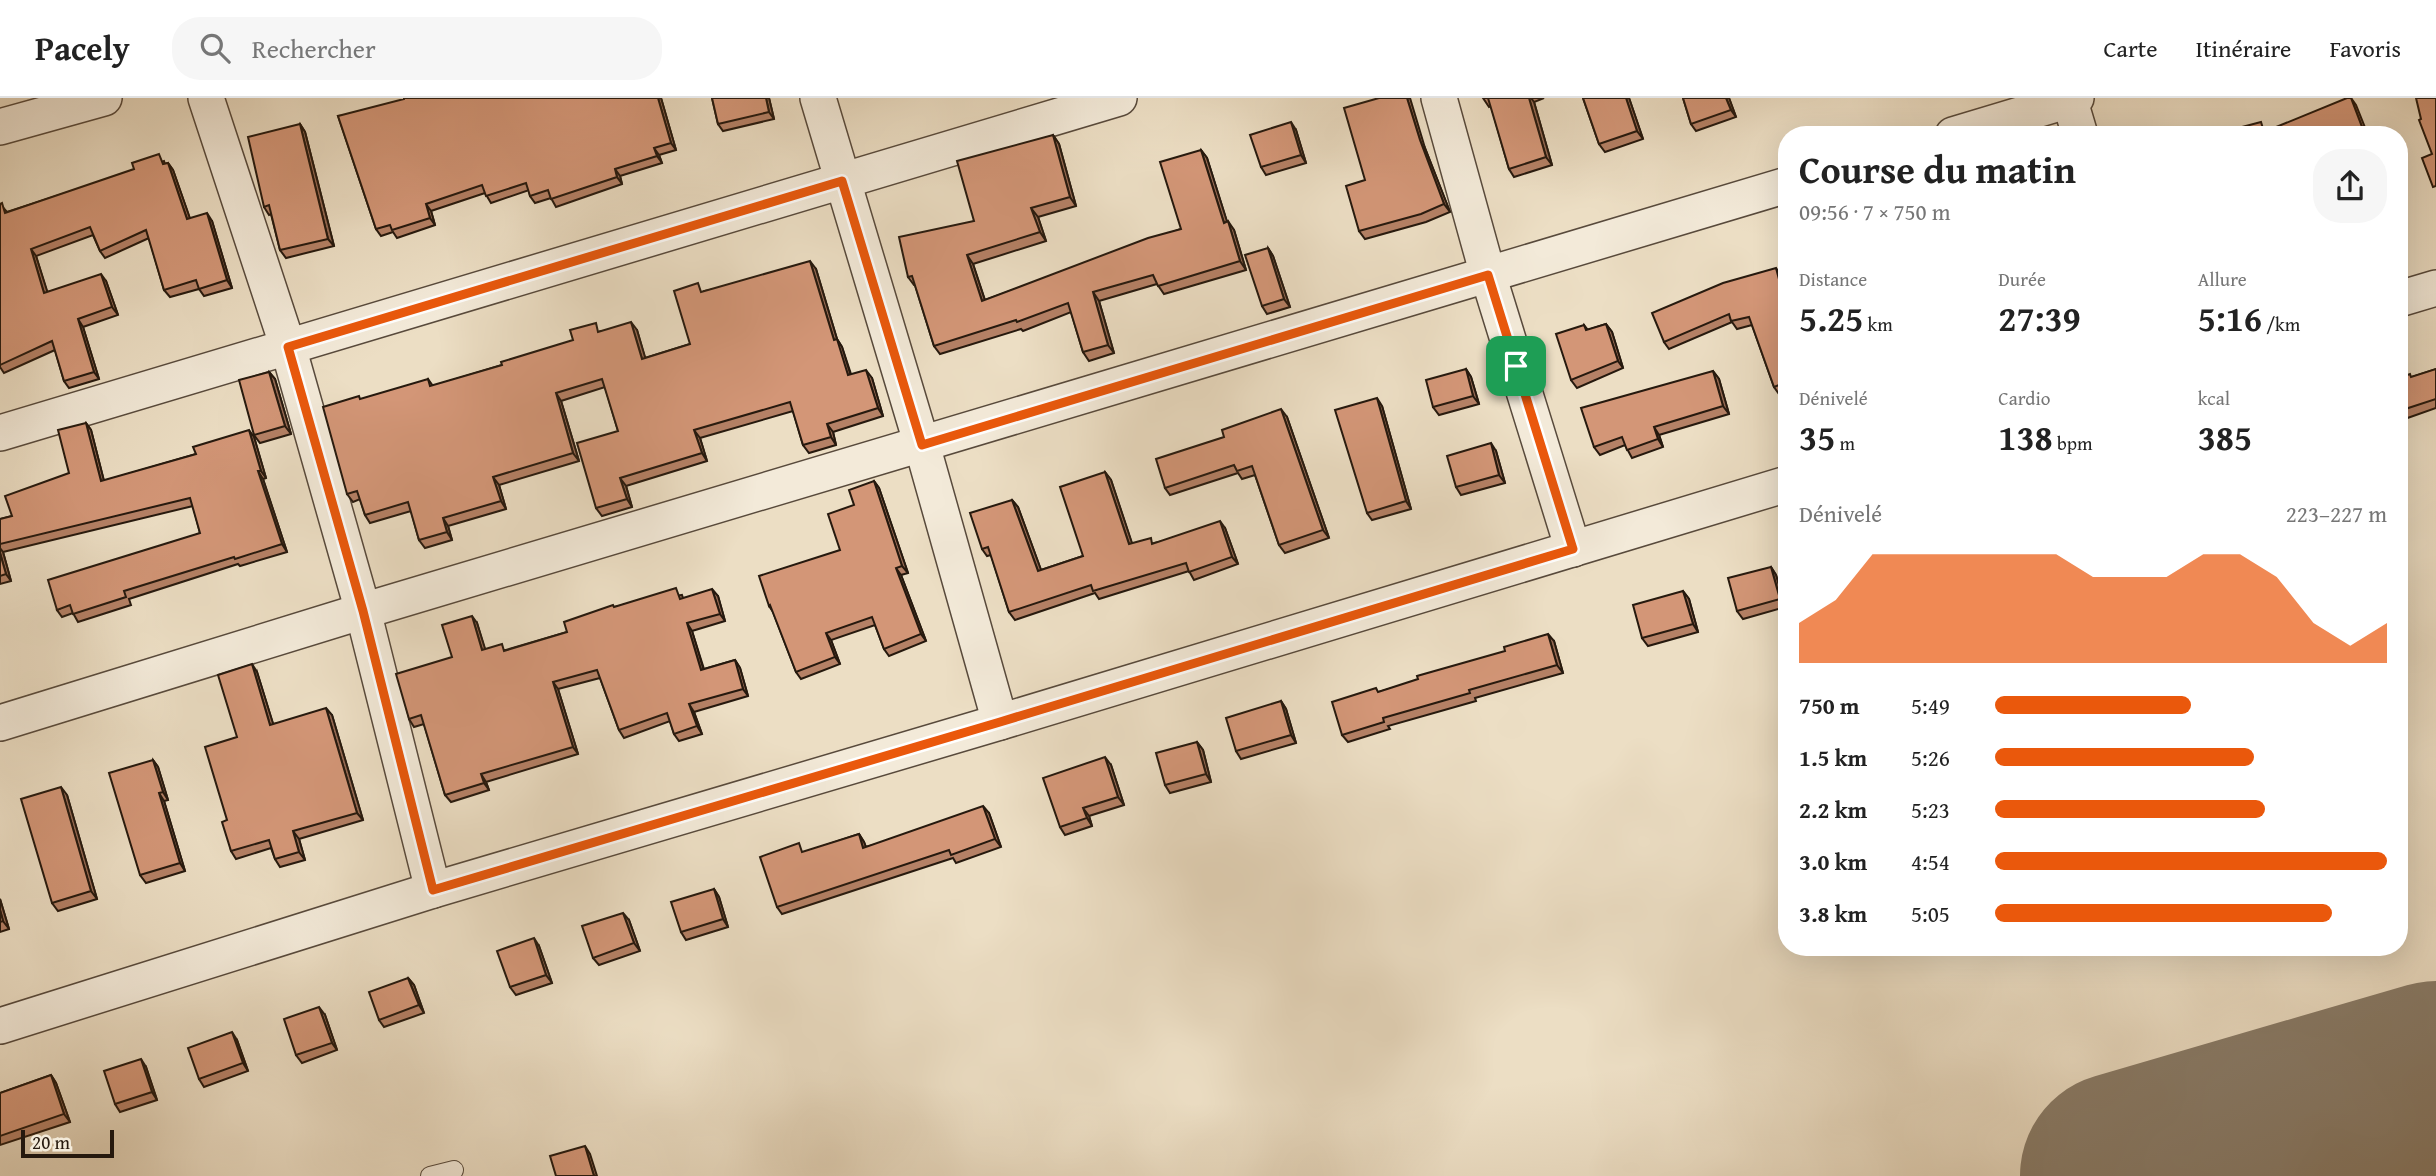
<!DOCTYPE html>
<html lang="fr">
<meta charset="utf-8">
<style>
:root{--surface:#fff;--page:#f6f6f6;--text:#222;--muted:#767676;--line:#e0e0e0;--accent:#ea580c}
body{margin:0;font-family:"Gentium Book Plus",serif;background:var(--page);color:var(--text);height:100vh;display:flex;flex-direction:column;font-size:26px;white-space:nowrap}
*{box-sizing:border-box;margin:0}
p{font-size:23px;color:var(--muted)}
.icon{flex:none;width:38px;height:38px;fill:none;stroke:currentColor;stroke-width:2;stroke-linecap:round;stroke-linejoin:round}
.map{position:relative;flex:1;overflow:hidden}
.side{position:absolute;left:1778px;top:28px;width:630px;height:830px;display:flex;flex-direction:column;background:var(--surface);border-radius:28px;box-shadow:0 7px 28px #0002}
.side>*{flex:none}
.scale{position:absolute;left:21px;bottom:18px;width:93px;box-sizing:border-box;padding-left:7px;border:4px solid #26190e;border-top:0;font-size:19px;line-height:24px;white-space:nowrap;color:#26190e;-webkit-text-stroke:5px #f3ead9;paint-order:stroke}
.pin{position:absolute;display:grid;place-items:center;width:60px;height:60px;color:#fff;margin:-30px;border-radius:14px;box-shadow:0 4px 10px #0006}
.round{display:grid;place-items:center;flex:none;width:74px;height:74px;border-radius:28px;background:var(--page)}
.headline{display:flex;align-items:center;justify-content:space-between;height:119px;padding:0 21px}
h1{font-size:38px;font-weight:800;line-height:52px}
.stats{display:grid;grid-template-columns:repeat(3,1fr);gap:10px;height:119px;padding:7px 21px}
.stats div{display:grid;align-content:center}
.stats b{font-size:35px;font-weight:800}
.stats small{font-size:19px;font-weight:400}
.stats p{font-size:19px}
.chart{height:196px;padding:14px 21px}
.chart p{display:flex;justify-content:space-between}
.chart svg{width:100%;height:126px;margin-top:7px;fill:var(--accent);opacity:.7}
ul{padding:0 21px;list-style:none;font-size:23px}
li{display:grid;grid-template-columns:112px 84px 1fr;align-items:center;height:52px}
li i{height:18px;border-radius:9px;background:var(--accent)}
header{display:flex;align-items:center;gap:42px;box-sizing:border-box;height:98px;padding:0 35px;background:var(--surface);border-bottom:2px solid var(--line)}
header strong{font-size:33px}
nav{display:flex;gap:38px;margin-inline-start:auto;font-size:24px}
.search{width:490px;height:63px;background:var(--page);display:flex;align-items:center;gap:18px;box-sizing:border-box;padding:0 24px;border-radius:28px;color:var(--muted);font-size:26px}
.map>svg:first-child{display:block}
.lines{fill:none;stroke-linecap:round;stroke-linejoin:round}
.runway{stroke:#897c69;stroke-width:208}
.service-casing{stroke:#584a3c;stroke-width:20}
.minor-casing{stroke:#584a3c;stroke-width:38}
.service{stroke:#f3ead9;stroke-width:18}
.minor{stroke:#f3ead9;stroke-width:35}
.wall{fill:#b58166;stroke:#26190e;stroke-width:2}
.shaded-wall{fill:#946953;stroke:#26190e;stroke-width:2}
.building{fill:#d39677;stroke:#26190e;stroke-width:2}
.route-casing{stroke:#fff;stroke-width:14}
.route{stroke:#ea580c;stroke-width:9}
</style>
<header>
<strong>Pacely</strong>
<div class="search"><svg class="icon" aria-label="search" viewBox="0 0 24 24"><circle cx="10" cy="10" r="6"/><path d="M15 15l6 6"/></svg>Rechercher</div>
<nav><a>Carte</a><a>Itinéraire</a><a>Favoris</a></nav>
</header>
<div class="map">
<svg width="2436" height="1078" viewBox="0 0 2436 1078">
<rect width="100%" height="100%" fill="#ecdec4"/>
<filter id="stains"><feTurbulence type="fractalNoise" baseFrequency=".00286" numOctaves="4"/><feColorMatrix values="0 0 0 0 .2 0 0 0 0 .09 0 0 0 0 .02 0 0 0 .5 -.17"/></filter>
<radialGradient id="worn" r=".72"><stop offset=".6" stop-color="#630" stop-opacity="0"/><stop offset="1" stop-color="#630" stop-opacity=".3"/></radialGradient>
<g class="lines">
<path class="runway" d="M2124,1078L2436,987"/>
<g class="service-casing">
<path id="service" d="M430,1078L454,1072"/>
</g>
<g class="minor-casing">
<g id="minor">
<path d="M206,0L288,249L363,513L433,792"/>
<path d="M818,0L922,347L1000,624"/>
<path d="M1439,0L1488,177L1573,451"/>
<path d="M2069,0L2080,37"/>
<path d="M0,29L104,0"/>
<path d="M1953,37L2076,0"/>
<path d="M2399,201L2436,190"/>
<path d="M0,335L1119,0"/>
<path d="M0,625L363,513L1787,87"/>
<path d="M0,928L433,792L1000,624L1787,386"/>
</g>
</g>
<use href="#service" class="service"/>
<use href="#minor" class="minor"/>
</g>
<g class="wall">
<path d="M661,0L676,52L659,57L662,65L620,78L622,86L556,109L551,100L535,105L530,98L529,92L491,105L485,95L431,113L435,127L397,140L393,134L381,138L376,131L338,18Z"/>
<path d="M712,0H769L774,21L723,33L718,26Z"/>
<path d="M1483,0H1544L1534,4L1552,67L1514,79L1509,71L1491,8L1489,9Z"/>
<path d="M1583,0H1629L1643,41L1605,54L1599,46Z"/>
<path d="M1683,0H1729L1736,19L1696,33L1691,26Z"/>
<path d="M300,26L305,34L334,148L286,160L280,152L271,116L269,117L264,109Z"/>
<path d="M1296,32L1306,65L1266,77L1261,69Z"/>
<path d="M1053,37L1059,46L1076,108L1038,119L1046,143L973,166L985,202L1181,131L1201,52L1207,60L1227,124L1234,132L1246,172L1164,196L1157,186L1099,203L1114,255L1089,263L1083,254L1071,214L1023,233L1021,231L940,256L934,248L915,187H914L908,179L974,123Z"/>
<path d="M1425,50L1450,114L1426,124L1365,141L1359,133Z"/>
<path d="M164,63L165,66L168,65L173,72L190,121L212,123L232,190L204,198L199,191L170,199L164,192L149,140L105,160L100,153L93,137L36,158L47,194L106,183L118,217L83,229L99,281L69,290L64,283L55,252L4,275L0,269V106L7,114Z"/>
<path d="M1268,150L1273,158L1290,209L1267,216L1262,208Z"/>
<path d="M816,171L837,241L842,249L851,276L872,280L883,318L833,334L836,347L809,355L803,347L793,313L700,340L707,363L626,388L632,409L602,418L596,410L618,333L605,289L561,303L579,363L499,387L506,411L448,428L452,442L425,450L419,442L411,413L370,425L365,417L360,401L353,404L347,396L428,281L433,288L502,267L601,233L637,232L645,260L690,246L704,193Z"/>
<path d="M1781,178L1787,199V294L1779,296L1774,289L1752,227L1737,231L1732,224L1669,251L1664,244Z"/>
<path d="M1606,226L1612,234L1623,270L1577,290L1571,282L1584,227L1588,232Z"/>
<path d="M1466,271L1471,279L1479,306L1439,317L1433,309Z"/>
<path d="M2436,271V310L2399,323V280L2412,279Z"/>
<path d="M1713,273L1719,281L1729,316L1659,337L1663,349L1632,360L1625,347L1600,357L1594,349Z"/>
<path d="M269,274L275,281L291,336L260,345L254,337Z"/>
<path d="M1382,308L1411,411L1372,422L1367,415Z"/>
<path d="M1287,319L1329,440L1285,455L1279,447L1255,377L1242,381L1238,375L1170,397L1165,390Z"/>
<path d="M86,325L91,332L104,383L254,339L266,380L263,381L287,454L240,468L238,466L129,501L131,507L78,524L73,515L62,519L57,512L200,435L193,408L3,454L11,483L0,486V421L12,418L69,375Z"/>
<path d="M1496,353L1505,385L1461,397L1456,389Z"/>
<path d="M1105,374L1111,382L1132,446L1154,445L1225,430L1238,466L1194,482L1189,473L1099,501L1095,495L1015,522L1009,514L991,457L987,458L982,451L1012,402L1018,409L1041,472L1083,458Z"/>
<path d="M874,383L879,390L908,475L901,477L926,543L889,558L884,551L875,527L831,542L840,566L801,581L796,574L773,514L769,508L840,452L854,407Z"/>
<path d="M1771,469L1776,477L1785,509L1743,521L1737,513Z"/>
<path d="M1683,493L1689,501L1698,534L1648,548L1642,540Z"/>
<path d="M682,497L683,500L718,498L725,523L692,533L704,571L735,562L740,570L748,598L694,614L702,636L679,643L674,636L670,623L624,640L619,632L600,580L558,591L578,656L486,684L489,692L451,704L445,697L424,626L414,629L409,621L477,525L485,552H506L567,534L614,509Z"/>
<path d="M1554,543L1563,575L1475,600L1476,603L1388,628L1390,631L1348,644L1342,637L1379,594Z"/>
<path d="M257,574L273,626L332,617L363,722L299,741L305,762L280,769L275,761L271,750L236,761L231,753L227,722L237,639Z"/>
<path d="M1281,603L1286,611L1296,645L1241,661L1236,653Z"/>
<path d="M1197,644L1203,652L1211,684L1170,695L1165,687Z"/>
<path d="M153,662L158,669L168,702L164,703L185,773L146,785L140,777Z"/>
<path d="M1111,667L1124,707L1089,718L1092,728L1065,737L1060,729Z"/>
<path d="M67,697L97,801L58,813L52,805Z"/>
<path d="M989,715L1001,749L956,765L953,760L782,816L777,809L805,754L859,736L864,744L866,749Z"/>
<path d="M714,791L719,799L728,829L686,842L681,834Z"/>
<path d="M0,801L9,831L0,834Z"/>
<path d="M629,822L640,853L599,867L593,860Z"/>
<path d="M539,848L552,885L516,897L510,889Z"/>
<path d="M408,880L414,887L424,915L384,929L379,922Z"/>
<path d="M325,917L337,952L302,965L296,957Z"/>
<path d="M237,942L248,973L204,989L199,981Z"/>
<path d="M146,969L157,1002L120,1014L115,1006Z"/>
<path d="M51,977L56,985L70,1024L0,1047V995Z"/>
</g>
<g class="shaded-wall">
<path d="M658,0H661L676,52L671,45Z"/>
<path d="M766,0H769L774,21L769,14Z"/>
<path d="M1407,0H1410L1425,50L1450,114L1444,106L1420,42Z"/>
<path d="M1529,0H1531L1534,4L1552,67L1546,59Z"/>
<path d="M1626,0H1629L1643,41L1637,33Z"/>
<path d="M1726,0H1729L1736,19L1731,12Z"/>
<path d="M2351,0L2356,7L2368,37H2365Z"/>
<path d="M1291,24L1296,32L1306,65L1301,57Z"/>
<path d="M300,26L305,34L334,148L328,141Z"/>
<path d="M1053,37L1059,46L1076,108L1070,99Z"/>
<path d="M654,50L659,57L662,65L657,58Z"/>
<path d="M1201,52L1207,60L1230,133L1224,125Z"/>
<path d="M168,65L173,72L193,129L187,121Z"/>
<path d="M615,71L620,78L622,86L617,79Z"/>
<path d="M426,106L431,113L435,127L430,120Z"/>
<path d="M1031,110L1038,119L1046,143L1040,134Z"/>
<path d="M207,115L212,123L232,190L227,182Z"/>
<path d="M1228,123L1234,132L1246,172L1240,163Z"/>
<path d="M1268,150L1273,158L1290,209L1284,201Z"/>
<path d="M31,151L36,158L50,202L44,195Z"/>
<path d="M967,157L973,166L988,212L982,203Z"/>
<path d="M810,163L816,171L837,241L842,249L853,285L848,277L834,242Z"/>
<path d="M1776,170L1781,178L1787,199V204L1784,200Z"/>
<path d="M101,176L106,183L118,217L112,209Z"/>
<path d="M1093,194L1099,203L1114,255L1108,247Z"/>
<path d="M78,221L83,229L99,281L94,274Z"/>
<path d="M631,224L637,232L648,269L642,261Z"/>
<path d="M1606,226L1612,234L1623,270L1618,263Z"/>
<path d="M1466,271L1471,279L1479,306L1473,298Z"/>
<path d="M866,272L872,280L883,318L878,310Z"/>
<path d="M1713,273L1719,281L1729,316L1723,308Z"/>
<path d="M269,274L275,281L291,336L285,328Z"/>
<path d="M556,295L561,303L579,363L573,355Z"/>
<path d="M1377,300L1382,308L1411,411L1406,403Z"/>
<path d="M1281,311L1287,319L1329,440L1323,432Z"/>
<path d="M86,325L91,332L106,391L101,383Z"/>
<path d="M827,326L833,334L836,347L831,339Z"/>
<path d="M1654,329L1659,337L1663,349L1658,341Z"/>
<path d="M249,332L254,339L266,380L261,373Z"/>
<path d="M694,332L700,340L707,363L702,355Z"/>
<path d="M1491,345L1496,353L1505,385L1499,377Z"/>
<path d="M258,373L263,381L287,454L282,446Z"/>
<path d="M1105,374L1111,382L1135,454L1129,446Z"/>
<path d="M493,379L499,387L506,411L501,403Z"/>
<path d="M620,380L626,388L632,409L627,401Z"/>
<path d="M874,383L879,390L908,475L902,468Z"/>
<path d="M1012,402L1018,409L1044,480L1038,473Z"/>
<path d="M443,420L448,428L452,442L447,434Z"/>
<path d="M1220,423L1225,430L1238,466L1232,459Z"/>
<path d="M0,450L3,454L11,483L6,476L0,455Z"/>
<path d="M1771,469L1776,477L1785,509L1780,501Z"/>
<path d="M896,470L901,477L926,543L921,536Z"/>
<path d="M712,491L718,498L725,523L720,516Z"/>
<path d="M1683,493L1689,501L1698,534L1693,526Z"/>
<path d="M472,518L477,525L488,560L482,552Z"/>
<path d="M687,525L692,533L706,580L701,572Z"/>
<path d="M826,535L831,542L840,566L835,559Z"/>
<path d="M1548,536L1554,543L1563,575L1557,567Z"/>
<path d="M735,562L740,570L748,598L743,591Z"/>
<path d="M252,566L257,574L276,635L270,627Z"/>
<path d="M553,584L558,591L578,656L573,649Z"/>
<path d="M1281,603L1286,611L1296,645L1291,637Z"/>
<path d="M689,606L694,614L702,636L697,628Z"/>
<path d="M326,610L332,617L363,722L357,715Z"/>
<path d="M1197,644L1203,652L1211,684L1206,676Z"/>
<path d="M1105,659L1111,667L1124,707L1118,699Z"/>
<path d="M153,662L158,669L168,702L163,694Z"/>
<path d="M481,676L486,684L489,692L484,685Z"/>
<path d="M61,689L67,697L97,801L91,793Z"/>
<path d="M159,695L164,703L185,773L180,765Z"/>
<path d="M983,708L989,715L1001,749L995,741Z"/>
<path d="M1083,710L1089,718L1092,728L1087,720Z"/>
<path d="M293,733L299,741L305,762L299,754Z"/>
<path d="M859,736L864,744L869,758L863,750Z"/>
<path d="M714,791L719,799L728,829L723,821Z"/>
<path d="M0,801L9,831L3,823L0,812Z"/>
<path d="M623,815L629,822L640,853L634,845Z"/>
<path d="M534,840L539,848L552,885L546,877Z"/>
<path d="M408,880L414,887L424,915L419,907Z"/>
<path d="M319,909L325,917L337,952L332,945Z"/>
<path d="M232,934L237,942L248,973L243,965Z"/>
<path d="M141,961L146,969L157,1002L152,994Z"/>
<path d="M51,977L56,985L70,1024L64,1016Z"/>
<path d="M585,1048L590,1056L597,1078H594Z"/>
</g>
<g class="building">
<path d="M404,0H658L671,45L654,50L657,58L615,71L617,79L551,101L548,92L530,98L526,85L486,98L482,87L426,106L430,120L392,132L390,127L376,131L338,18L404,1Z"/>
<path d="M712,0H766L769,14L718,26Z"/>
<path d="M1379,0H1407L1420,42L1444,106L1421,116L1359,133L1346,88L1365,82L1344,10Z"/>
<path d="M1488,0H1529L1546,59L1509,71Z"/>
<path d="M1583,0H1626L1637,33L1599,46Z"/>
<path d="M1683,0H1726L1731,12L1691,26Z"/>
<path d="M2347,0H2351L2365,37H2219V35L2261,24L2264,34Z"/>
<path d="M2416,0H2436V88L2433,89L2422,60L2432,56L2419,22L2421,21Z"/>
<path d="M1291,24L1301,57L1261,69L1250,37Z"/>
<path d="M300,26L328,141L280,152L269,107L264,109L248,39Z"/>
<path d="M1053,37L1070,99L1031,110L1040,134L967,157L982,203L1148,140L1181,131L1160,64L1201,52L1224,125L1228,123L1240,163L1158,188L1153,177L1093,194L1108,247L1083,254L1068,205L1017,224L1016,222L934,248L912,178L908,179L899,139L974,123L957,63Z"/>
<path d="M159,56L163,66L168,65L187,121L207,115L227,182L199,191L196,182L164,192L146,132L100,153L90,129L31,151L44,195L101,176L112,209L78,221L94,274L64,283L52,243L0,267V106L2,105L5,115L134,71L132,65Z"/>
<path d="M1268,150L1284,201L1262,208L1245,157Z"/>
<path d="M810,163L834,242L837,241L848,277L866,272L878,310L827,326L831,339L803,347L790,304L694,332L702,355L620,380L627,401L596,410L577,345L618,333L602,281L556,295L573,355L493,379L501,403L443,420L447,434L419,442L408,404L365,417L357,393L347,396L323,309L359,298L360,301L428,281L430,288L502,267L501,264L573,242L570,232L596,225L598,234L631,224L642,261L690,246L674,193L698,185L701,194Z"/>
<path d="M1776,170L1784,200H1787V284L1774,289L1749,219L1731,223L1729,216L1664,244L1652,215L1723,185Z"/>
<path d="M1606,226L1618,263L1571,282L1556,236L1584,227L1586,232Z"/>
<path d="M1466,271L1473,298L1433,309L1426,282Z"/>
<path d="M2436,271V301L2399,313V280L2410,276L2411,279Z"/>
<path d="M1713,273L1723,308L1654,329L1658,341L1627,352L1622,339L1594,349L1581,310Z"/>
<path d="M269,274L285,328L254,337L239,282Z"/>
<path d="M1377,300L1406,403L1367,415L1335,312Z"/>
<path d="M1281,311L1323,432L1279,447L1252,368L1237,373L1234,367L1165,390L1156,361L1224,339L1222,332Z"/>
<path d="M86,325L101,383L196,356L193,349L249,332L261,373H258L282,446L235,461L234,459L124,493L126,499L73,516L70,507L57,512L48,482L200,435L190,400L0,446V421L12,418L5,398L69,375L58,332Z"/>
<path d="M1491,345L1499,377L1456,389L1447,358Z"/>
<path d="M1105,374L1129,446L1151,440L1152,446L1220,423L1232,459L1189,474L1186,465L1093,493L1091,487L1009,514L988,449L982,451L970,415L1012,402L1038,473L1083,458L1060,389Z"/>
<path d="M874,383L902,468L896,470L921,536L884,551L872,519L826,535L835,559L796,574L770,507L769,508L759,478L840,452L828,416L854,407L849,392Z"/>
<path d="M0,455L6,476L0,478Z"/>
<path d="M1771,469L1780,501L1737,513L1728,480Z"/>
<path d="M676,490L680,501L712,491L720,516L687,525L701,572L735,562L743,591L689,606L697,628L674,636L667,615L619,632L597,572L553,584L573,649L481,676L484,685L445,697L421,617L409,621L396,576L452,559L442,527L472,518L482,552L502,546L504,553L567,534L564,524L613,507L614,509Z"/>
<path d="M1683,493L1693,526L1642,540L1633,507Z"/>
<path d="M1548,536L1557,567L1469,592L1470,595L1383,620L1384,624L1342,637L1332,604L1376,590L1378,594L1418,581L1417,578L1505,553L1504,549Z"/>
<path d="M252,566L270,627L326,610L357,715L293,733L299,754L275,761L269,742L231,753L222,724L227,722L205,649L237,639L218,577Z"/>
<path d="M1281,603L1291,637L1236,653L1226,620Z"/>
<path d="M1197,644L1206,676L1165,687L1156,655Z"/>
<path d="M1105,659L1118,699L1083,710L1087,720L1060,729L1043,680Z"/>
<path d="M153,662L163,694L159,695L180,765L140,777L109,675Z"/>
<path d="M61,689L91,793L52,805L21,701Z"/>
<path d="M983,708L995,741L951,757L949,752L777,809L760,759L799,745L802,754L859,736L863,750Z"/>
<path d="M714,791L723,821L681,834L671,804Z"/>
<path d="M0,812L3,823L0,824Z"/>
<path d="M623,815L634,845L593,860L582,828Z"/>
<path d="M534,840L546,877L510,889L497,853Z"/>
<path d="M408,880L419,907L379,922L369,894Z"/>
<path d="M319,909L332,945L296,957L284,921Z"/>
<path d="M232,934L243,965L199,981L188,950Z"/>
<path d="M141,961L152,994L115,1006L104,973Z"/>
<path d="M51,977L64,1016L0,1038V995Z"/>
<path d="M585,1048L594,1078H556L550,1058Z"/>
</g>
<g class="lines">
<g class="route-casing">
<path id="route" d="M842,83L922,347L1488,177L1573,451L1000,624L433,792L363,513L288,249Z"/>
</g>
<use href="#route" class="route"/>
</g>
<rect width="100%" height="100%" filter="url(#stains)"/>
<rect width="100%" height="100%" fill="url(#worn)"/>
</svg>
<div class="scale">20 m</div>
<div class="pin" style="left:1516px;top:268px;background:#1e9e55"><svg class="icon" aria-label="arrive" viewBox="0 0 24 24"><path d="M6 21V4h12l-3 4 3 4H6"/></svg></div>
<section class="side">
<div class="headline"><div><h1>Course du matin</h1><p>09:56 · 7 × 750 m</p></div><a class="round"><svg class="icon" aria-label="share" viewBox="0 0 24 24"><path d="M12 15V3M7 8l5-5 5 5M5 13v7h14v-7"/></svg></a></div>
<div class="stats">
<div><p>Distance</p><b>5.25<small> km</small></b></div>
<div><p>Durée</p><b>27:39</b></div>
<div><p>Allure</p><b>5:16<small> /km</small></b></div>
</div>
<div class="stats">
<div><p>Dénivelé</p><b>35<small> m</small></b></div>
<div><p>Cardio</p><b>138<small> bpm</small></b></div>
<div><p>kcal</p><b>385</b></div>
</div>
<div class="chart"><p><span>Dénivelé</span>223–227 m</p>
<svg viewBox="0 0 160 44" preserveAspectRatio="none"><path d="M0 44V30L10 22L20 6L30 6L40 6L50 6L60 6L70 6L80 14L90 14L100 14L110 6L120 6L130 14L140 30L150 38L160 30V44z"/></svg>
</div>
<ul>
<li><b>750 m</b>5:49<i style="width:50%"></i></li>
<li><b>1.5 km</b>5:26<i style="width:66%"></i></li>
<li><b>2.2 km</b>5:23<i style="width:69%"></i></li>
<li><b>3.0 km</b>4:54<i style="width:100%"></i></li>
<li><b>3.8 km</b>5:05<i style="width:86%"></i></li>
</ul>
</section>
</div>
